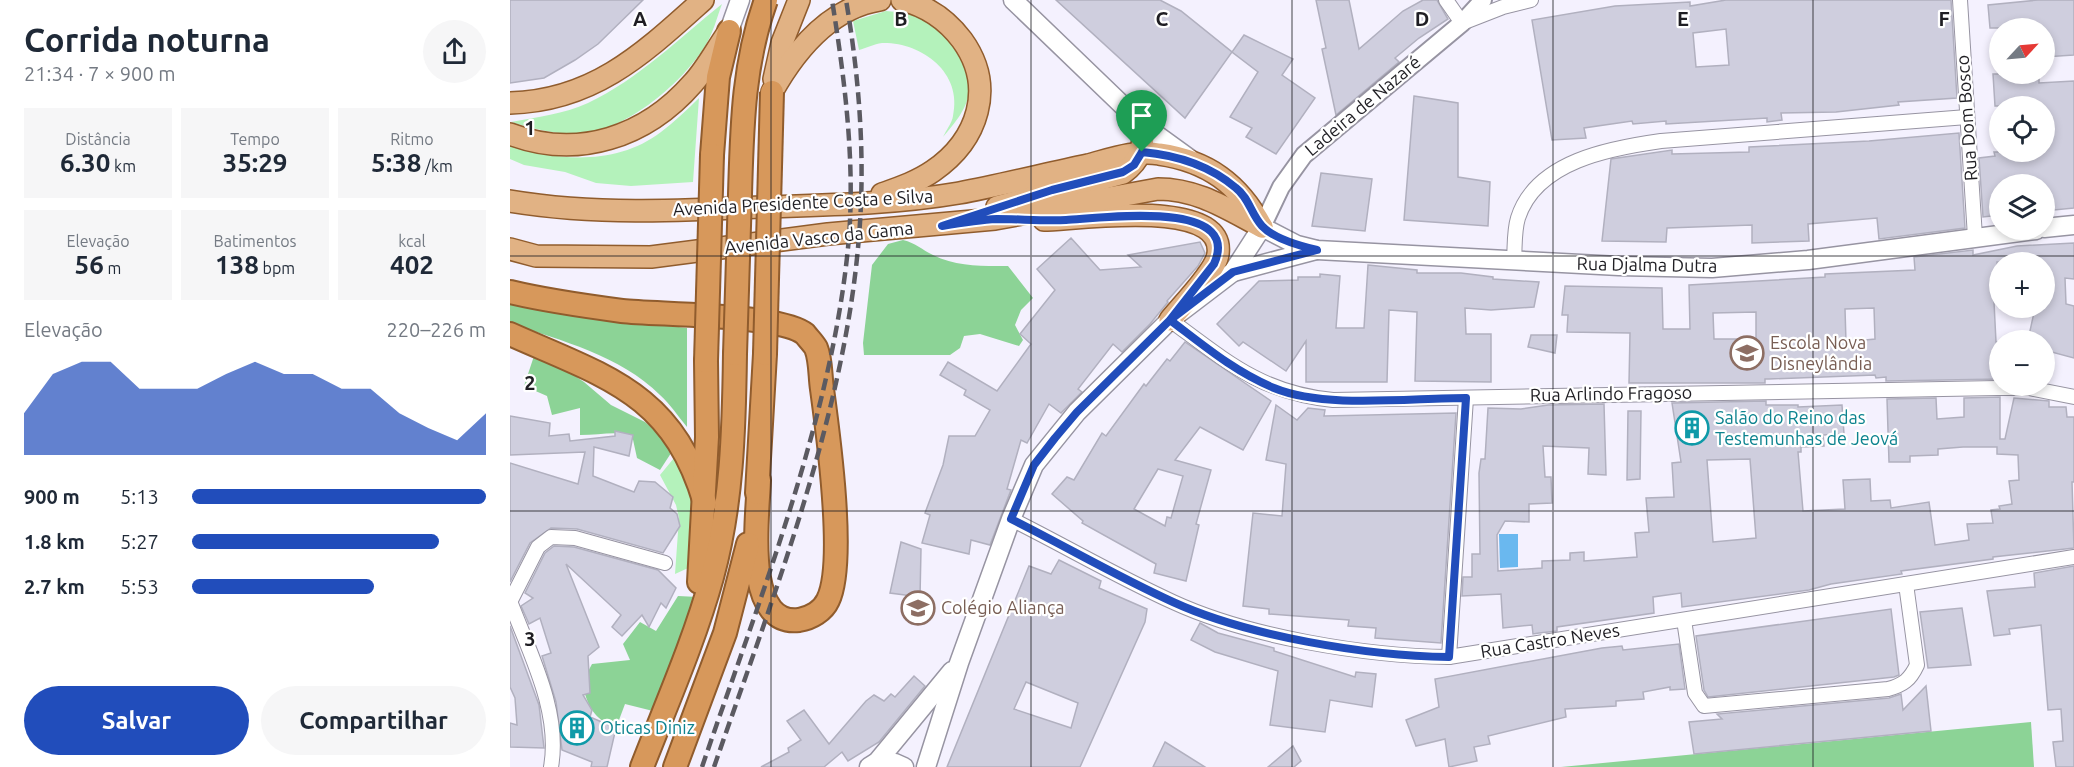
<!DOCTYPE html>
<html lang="pt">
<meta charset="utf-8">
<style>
:root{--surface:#fff;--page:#f6f6f7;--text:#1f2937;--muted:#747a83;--accent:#214dbb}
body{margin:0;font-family:Ubuntu,sans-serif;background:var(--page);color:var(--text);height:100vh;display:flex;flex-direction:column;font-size:22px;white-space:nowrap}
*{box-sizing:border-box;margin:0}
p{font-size:20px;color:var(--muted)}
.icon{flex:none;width:33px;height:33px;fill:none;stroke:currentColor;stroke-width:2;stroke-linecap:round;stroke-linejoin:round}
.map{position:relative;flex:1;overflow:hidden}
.panel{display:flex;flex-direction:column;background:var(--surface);width:510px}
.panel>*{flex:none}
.needle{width:39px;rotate:64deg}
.tools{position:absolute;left:1479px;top:18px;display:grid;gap:12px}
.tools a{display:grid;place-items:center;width:66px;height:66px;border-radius:50%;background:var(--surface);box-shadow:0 3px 9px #0003;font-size:30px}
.pin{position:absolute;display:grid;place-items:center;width:51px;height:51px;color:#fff;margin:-62px -26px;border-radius:50% 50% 50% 0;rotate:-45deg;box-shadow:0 0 6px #0007}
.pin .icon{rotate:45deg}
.round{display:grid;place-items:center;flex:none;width:63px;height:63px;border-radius:32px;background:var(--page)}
.headline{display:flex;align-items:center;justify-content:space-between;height:102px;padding:0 24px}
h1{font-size:33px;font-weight:700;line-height:45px}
.stats{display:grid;grid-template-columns:repeat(3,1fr);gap:9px;height:102px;padding:6px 24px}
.stats div{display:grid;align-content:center;border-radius:0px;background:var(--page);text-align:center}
.stats b{font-size:26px;font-weight:700}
.stats small{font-size:16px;font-weight:400}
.stats p{font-size:16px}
.chart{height:168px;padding:12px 24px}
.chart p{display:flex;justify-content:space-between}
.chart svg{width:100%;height:108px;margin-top:6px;fill:var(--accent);opacity:.7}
.button{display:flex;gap:12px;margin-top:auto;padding:12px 24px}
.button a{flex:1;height:69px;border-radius:36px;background:var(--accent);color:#fff;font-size:24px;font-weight:700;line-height:69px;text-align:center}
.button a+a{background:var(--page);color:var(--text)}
ul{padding:0 24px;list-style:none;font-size:20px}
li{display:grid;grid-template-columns:96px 72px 1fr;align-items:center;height:45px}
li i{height:15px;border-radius:8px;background:var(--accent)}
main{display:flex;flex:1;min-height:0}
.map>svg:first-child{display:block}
.green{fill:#b4f2bb}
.forest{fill:#8cd396}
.water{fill:#6ab8ef}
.building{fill:#cfcede;stroke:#b1b0bf;stroke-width:1.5;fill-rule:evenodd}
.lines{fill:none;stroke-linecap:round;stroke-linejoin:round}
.minor-casing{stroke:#9794a2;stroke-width:16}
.tertiary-casing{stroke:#9794a2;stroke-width:20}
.secondary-casing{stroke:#9794a2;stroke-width:21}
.primary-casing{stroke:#905c2d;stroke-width:24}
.trunk-casing{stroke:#905c2d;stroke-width:26}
.minor{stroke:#fff;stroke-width:14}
.tertiary{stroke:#fff;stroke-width:16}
.secondary{stroke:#fff;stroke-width:18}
.primary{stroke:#e1b284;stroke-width:21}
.trunk{stroke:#d7985b;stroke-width:22}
.rail{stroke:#5b5a61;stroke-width:4.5;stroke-dasharray:12 6;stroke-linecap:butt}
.trunk-bridge-casing{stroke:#905c2d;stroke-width:26;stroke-linecap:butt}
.trunk-bridge{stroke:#d7985b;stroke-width:22}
.route-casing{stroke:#fff;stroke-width:12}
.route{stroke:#214dbb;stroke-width:8}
.grid{fill:none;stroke:#1f1e23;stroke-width:1.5;stroke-opacity:0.55}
.labels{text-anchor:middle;stroke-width:4.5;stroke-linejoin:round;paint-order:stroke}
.street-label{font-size:18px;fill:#1f1e23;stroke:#fff}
.education-label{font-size:18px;fill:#785e54;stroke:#fff;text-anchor:start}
.culture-label{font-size:18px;fill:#0d838f;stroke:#fff;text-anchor:start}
.grid-label{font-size:20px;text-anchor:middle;font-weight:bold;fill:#1f1e23;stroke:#fff;stroke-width:4.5;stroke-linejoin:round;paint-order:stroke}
</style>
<main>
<section class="panel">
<div class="headline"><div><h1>Corrida noturna</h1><p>21:34 · 7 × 900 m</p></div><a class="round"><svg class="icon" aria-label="share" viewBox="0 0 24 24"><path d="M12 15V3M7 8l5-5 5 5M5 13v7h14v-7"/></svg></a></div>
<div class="stats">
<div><p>Distância</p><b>6.30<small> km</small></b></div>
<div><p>Tempo</p><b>35:29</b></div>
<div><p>Ritmo</p><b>5:38<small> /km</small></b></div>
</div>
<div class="stats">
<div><p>Elevação</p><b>56<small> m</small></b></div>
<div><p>Batimentos</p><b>138<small> bpm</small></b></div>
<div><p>kcal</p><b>402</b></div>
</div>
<div class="chart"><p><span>Elevação</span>220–226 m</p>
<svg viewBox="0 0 160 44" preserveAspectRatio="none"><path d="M0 44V27L10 11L20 6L30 6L40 17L50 17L60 17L70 11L80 6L90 11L100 11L110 17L120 17L130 27L140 33L150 38L160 27V44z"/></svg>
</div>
<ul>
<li><b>900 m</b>5:13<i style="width:100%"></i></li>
<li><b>1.8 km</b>5:27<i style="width:84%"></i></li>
<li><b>2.7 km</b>5:53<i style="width:62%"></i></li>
</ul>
<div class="button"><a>Salvar</a><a>Compartilhar</a></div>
</section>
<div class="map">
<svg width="1564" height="767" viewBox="0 0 1564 767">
<rect width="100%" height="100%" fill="#f4f1fe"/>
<g class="green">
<path d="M212,4C207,17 203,34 195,46C171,85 112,134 65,134C42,134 22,128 1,122C27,117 54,114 78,103C129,79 169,38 212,4Z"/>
<path d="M376,11C391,12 403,14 416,21C435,30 460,67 459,89C459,107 444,124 433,137C436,130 442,123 443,116C453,72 411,42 372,43C364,44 356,48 349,50L343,21Z"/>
<path d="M189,98L183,182L121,186L86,183L55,172L14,165L0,159V145C48,162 108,165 151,132C164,122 177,110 189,98Z"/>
<path d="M164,458L173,460L198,559L165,574L169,518L166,505L150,475Z"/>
</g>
<g class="forest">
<path d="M393,240C406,243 412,250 423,255C447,267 472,266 498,266L523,298L511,310L505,325L513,340L509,346L470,334L454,336L450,348L440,355H354L353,343L362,265L378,244Z"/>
<path d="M0,303L43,312L177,328V427C168,416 160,404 150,395C110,355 51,341 0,323Z"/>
<path d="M26,350L74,382L101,405L135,422L165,447L150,470L127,458L122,435C104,431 89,435 70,435V408L42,415L37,396L14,386Z"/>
<path d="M168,596L188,597L143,711L115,704L106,728C83,718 78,707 72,683L82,664L120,660L113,644L130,622L146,631Z"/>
<path d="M1521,722L1524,767H1051Z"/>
</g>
<path class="water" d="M989,534H1008V567L990,568Z"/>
<g class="building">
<path d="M0,0H133L88,44L65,60L34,78L0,83Z"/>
<path d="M546,0H650L671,11L722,52L675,118Z"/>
<path d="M806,0H839L849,49L893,11L913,0H927L938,19L909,38L885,58L889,62L826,115L812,49L816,48Z"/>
<path d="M1216,0H1441L1447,98L1388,102L1389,105L1326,112L1271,113L1272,120L1257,122V118L1156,124V121L1123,124L1122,121L1074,128L1076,138L1042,140L1022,20L1105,6L1180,2V6ZM1216,29L1219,65L1186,67L1183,33Z"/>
<path d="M1528,0H1564V55L1534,57V28H1480L1478,5Z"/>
<path d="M734,35L783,59L772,75L805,98L766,154L736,137L742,128L720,117L748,72L722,52Z"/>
<path d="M1483,74H1529V83L1564,81V208L1534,211V184H1490V215L1473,217L1469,158L1485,156L1484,152H1534V106H1485Z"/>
<path d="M904,96L948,103V177L980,182L978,226L894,220Z"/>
<path d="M1449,133L1455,228L1369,239L1367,218L1298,224L1299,241L1242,243V225L1157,228L1156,242L1092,241L1101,159L1162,150V154L1239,152V147L1359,141Z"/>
<path d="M811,173L862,179L855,231L802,226Z"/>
<path d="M561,238L590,270L631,267L618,255L690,242L695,253L688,266L657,301L658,302L640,324L612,352L603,344L568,389L572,392L551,413L539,404L517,443L511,440L497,489L501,490L480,545L461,540L459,554L412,543L420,515L415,513L433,465L439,436H465L480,410L454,395L456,390L430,375L438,362L487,391L521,344L510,334L545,290L527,269Z"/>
<path d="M1564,243V279L1555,278L1556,304L1564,306V358L1534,350V340H1518L1525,308H1534V262H1487L1490,302H1484L1486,342H1490V379L1376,381V377L1366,378L1365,375L1259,379H1255V383H1119L1120,333L1057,332L1058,315H1052L1055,286L1152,288L1153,329H1180L1179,285L1315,277V274L1405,270L1404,257L1463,250V255L1507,246ZM1364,308L1365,339L1336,342L1335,309ZM1246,312V339H1204L1203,313Z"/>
<path d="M858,265L907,270V273H951L983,277V279L1029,282L1024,307L981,310L955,308L956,334H981V382L905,381L907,312L879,310L877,382H796V341L776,371L733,342L729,346L707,324L749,281L788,280V277H810V274L830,276L826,328H854Z"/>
<path d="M1021,335H1047L1045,353L1018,347Z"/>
<path d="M675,342L761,401L733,450L690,427L665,460L701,470L686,524L689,525L676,581L644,573L646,564L572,523L573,521L542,494L557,477L564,480L592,433L596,436L634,384L636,386L657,359L660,361ZM648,469L673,476L661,518L657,517L655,526L624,509Z"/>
<path d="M1490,397V439H1495L1504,398L1539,401V407H1556L1557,417H1564V482H1562L1564,548L1483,557V559L1391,571L1392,574L1321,584L1299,590L1172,607L1171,593L1143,597L1144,613L1047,627V631L1029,633L1023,634L1022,625L993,628L991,594L952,596L953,577H962V554H970L969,473L971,459H975L978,408L1011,409L1038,405L1094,404L1096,475L1078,474L1079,448L1033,446L1035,477H1041L1042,503L1019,504V522L995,521L987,535L988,571L1032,568V561L1060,560V553L1074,552V561L1127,557L1125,533L1139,532L1136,498L1164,497L1162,463L1171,462L1162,403L1256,401V405H1288V407L1332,405L1334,434L1313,435L1314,446L1291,447V452H1288L1293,511L1335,509L1333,480L1360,479L1361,501L1380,500L1381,508L1419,502L1425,545L1459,540L1457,524L1483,523L1481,510L1490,509L1489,506L1502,504L1499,481L1509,480L1508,455L1487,454V447H1453L1428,449V455L1400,456V462H1379L1377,399L1426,398L1427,419L1454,417V398ZM1240,459L1246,538L1203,542L1197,460Z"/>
<path d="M766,405L787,420L798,408L815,410L814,416L946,413L931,643L865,638L866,628L838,626L839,620L759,614V609L733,606L743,513L772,516L776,464L756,460Z"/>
<path d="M1118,411H1131L1130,479L1117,480Z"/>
<path d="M0,416L40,423L39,436L59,434L60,441L105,436V431L123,435L119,456L84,447L83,476L124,492L129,481L145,482L163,497L160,508L167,514L170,526L153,553L67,529L41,528L20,543L0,582V463L68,484L75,452L0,455Z"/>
<path d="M391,542L411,549L410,597L380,593Z"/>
<path d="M44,546L64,547L148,570L166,588L156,608L151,603L139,627L132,615L112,636L102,627L111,615L56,564L89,647L78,656L80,693L73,695L82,710L80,717L106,728L97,767H81L82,762L52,750L46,702L32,656L41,653L30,618L19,624L11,606L23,598L15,593L35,553Z"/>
<path d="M549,560L591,581L589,588L637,609L635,622L570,767H437L519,566L541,574ZM516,682L568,703L561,728L504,709Z"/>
<path d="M1564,566V767H1546L1543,742L1553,741L1551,709L1538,710L1531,625L1499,629L1500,634L1484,636L1477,591L1525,587L1524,573Z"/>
<path d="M1452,608L1461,665L1418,668L1410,612Z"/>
<path d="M1381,609L1389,675L1384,677L1198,697L1194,690L1186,636Z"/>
<path d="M690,623L708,633L764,648V651L845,677L846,672L866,674L862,707L820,700L815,732L760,725L768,671L705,652L681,640Z"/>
<path d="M0,626L29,705L34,748L0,747V723L7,725L5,698L0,687Z"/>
<path d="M1169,644L1175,689L1160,690V687L1133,692L1134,699L1106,701V706L1055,709L1056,717L978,736L980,744L964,747L967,761L939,767L935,739L906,746L896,720L929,707L925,679L1092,648L1112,646L1113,650Z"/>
<path d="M404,676L415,686L369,742L338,761L332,752L314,767H251L279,752L278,748L291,740L277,721L294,710L319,744L356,701L364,695L374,701L381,694L385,697Z"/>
<path d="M1416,686L1421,731L1184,754L1179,722L1212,719L1207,714L1379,698L1391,694L1393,710Z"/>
<path d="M655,742L695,767H643Z"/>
<path d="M783,746L791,761L784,767H758Z"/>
</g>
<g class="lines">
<g class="minor-casing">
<g id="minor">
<path d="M936,0L952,23L993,7L1021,0"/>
<path d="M1450,0L1465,237"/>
<path d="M1004,260C1005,246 1004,231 1008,218C1026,161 1101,148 1151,141L1457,117"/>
<path d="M660,320C716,361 751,393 823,400L1488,388H1519L1564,397"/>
<path d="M501,519C555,546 608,577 663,602C739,637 855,656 939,657L1564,557"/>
<path d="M0,601C19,652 51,711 41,767"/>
<path d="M0,602L28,547L41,537L65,538L155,563"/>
<path d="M1174,620L1185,693L1194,706L1378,689C1393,685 1400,680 1407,665L1396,584"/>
<path d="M939,657L956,398"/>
</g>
</g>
<g class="tertiary-casing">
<path id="tertiary" d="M752,227L771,187L794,155L952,23L973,0"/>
</g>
<g class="secondary-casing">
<g id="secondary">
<path d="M503,0L633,125L680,159"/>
<path d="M219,31L230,0"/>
<path d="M1534,228L1564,225"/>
<path d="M723,272L806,250"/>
<path d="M367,762L385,763L394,767"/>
<path d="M359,767L367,762L442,671"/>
<path d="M416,767L449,663L501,519L524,465L567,412L660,320L723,272L752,227L787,245L807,250L1109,266L1202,268L1298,260L1526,230"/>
</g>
</g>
<g class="primary-casing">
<g id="primary">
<path d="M264,79L272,43L289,0"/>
<path d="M262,92C285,51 320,8 370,0"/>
<path d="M0,103C84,101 134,53 193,0"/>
<path d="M0,134C68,160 136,137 183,83C196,69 206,50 217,34"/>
<path d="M372,194C389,188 407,182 423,171C468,140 486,87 452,40C437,20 417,6 392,0"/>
<path d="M0,201C85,215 168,211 254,207C319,205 385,204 449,193C492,185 535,174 578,165C601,159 625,150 649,154C698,161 729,184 752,227"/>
<path d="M487,207L613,173C631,160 634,147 633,125"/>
<path d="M534,220C564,220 716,196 708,254C706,271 672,305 660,320"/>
<path d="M0,249L26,256L141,257L318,234L485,219L648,189C688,189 717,209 752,227"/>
</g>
</g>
<g class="trunk-casing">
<g id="trunk">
<path d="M202,155L208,77L219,31"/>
<path d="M0,292C37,301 74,306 112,311C148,315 271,314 295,334C298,338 304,344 306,348C311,360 310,376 312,389C318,433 336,563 318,600C313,611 301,618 289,620C232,627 248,513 249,480"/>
<path d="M0,334C96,377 162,392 195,503"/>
<path d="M247,493L255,354"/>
<path d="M189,582L197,437L196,361"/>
<path d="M132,767C156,705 184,642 202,577C222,505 224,429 225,354"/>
<path d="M165,767L215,633L238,544"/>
</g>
</g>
<use href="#minor" class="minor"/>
<use href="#tertiary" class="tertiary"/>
<use href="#secondary" class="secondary"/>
<use href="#primary" class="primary"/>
<use href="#trunk" class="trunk"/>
<g class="rail">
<path d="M192,767C248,603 321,420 338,248C346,167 335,81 322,0"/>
<path d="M204,767C261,602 332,422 348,248C356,165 350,82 336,0"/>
</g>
<g class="trunk-bridge-casing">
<g id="trunk-bridge">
<path d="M225,354C227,301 228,247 230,194C232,127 233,64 256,0"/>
<path d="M255,354L262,92"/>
<path d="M196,361L202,155"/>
</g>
</g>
<use href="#trunk-bridge" class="trunk-bridge"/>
</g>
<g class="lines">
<g class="route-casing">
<path id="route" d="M632,152L624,165L613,172L542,190L432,226C450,223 469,220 487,219C510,219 533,221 556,220C585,219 734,197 704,264L660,320L567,412L545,438L524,465L501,519C555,546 608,577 663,602C737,636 857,656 939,657L956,398C899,398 815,409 764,388C725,372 693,345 660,320L723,272L807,250C790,246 764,239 752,226C741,214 739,198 726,188C699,165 666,155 632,152"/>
</g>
<use href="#route" class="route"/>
</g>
<path class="grid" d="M261,0V767M521,0V767M782,0V767M1043,0V767M1303,0V767M0,256H1564M0,511H1564"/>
<defs>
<g id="school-ring" transform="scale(1.725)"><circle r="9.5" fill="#fff" stroke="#8d6e63" stroke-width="1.5"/><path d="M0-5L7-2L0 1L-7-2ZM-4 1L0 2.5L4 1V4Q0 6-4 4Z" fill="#8d6e63"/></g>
<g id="building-ring" transform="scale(1.725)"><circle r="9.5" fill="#fff" stroke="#0f9aa8" stroke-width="1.5"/><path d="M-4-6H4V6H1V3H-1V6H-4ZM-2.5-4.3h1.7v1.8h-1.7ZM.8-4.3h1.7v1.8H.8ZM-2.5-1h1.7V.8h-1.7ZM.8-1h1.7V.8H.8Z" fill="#0f9aa8"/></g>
</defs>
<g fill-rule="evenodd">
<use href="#school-ring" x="1237" y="353"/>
<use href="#building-ring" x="1182" y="428"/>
<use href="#school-ring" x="408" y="608"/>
<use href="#building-ring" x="67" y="728"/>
</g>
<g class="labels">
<g class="street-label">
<text transform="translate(853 106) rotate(-40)" y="6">Ladeira de Nazaré</text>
<text transform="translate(1457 118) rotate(-94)" y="6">Rua Dom Bosco</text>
<text transform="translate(293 203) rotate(-3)" y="6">Avenida Presidente Costa e Silva</text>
<text transform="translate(309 238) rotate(-6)" y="6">Avenida Vasco da Gama</text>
<text transform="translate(1137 265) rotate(1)" y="6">Rua Djalma Dutra</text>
<text transform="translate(1101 394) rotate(-1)" y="6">Rua Arlindo Fragoso</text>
<text transform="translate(1040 641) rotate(-9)" y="6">Rua Castro Neves</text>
</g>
<g class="education-label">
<text x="1260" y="349">Escola Nova<tspan x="1260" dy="21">Disneylândia</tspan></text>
<text x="431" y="614">Colégio Aliança</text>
</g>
<g class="culture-label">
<text x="1205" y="424">Salão do Reino das<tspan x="1205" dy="21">Testemunhas de Jeová</tspan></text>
<text x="90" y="734">Oticas Diniz</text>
</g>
</g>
<g class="grid-label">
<text x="130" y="26">A</text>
<text x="391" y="26">B</text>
<text x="652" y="26">C</text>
<text x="912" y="26">D</text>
<text x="1173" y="26">E</text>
<text x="1434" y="26">F</text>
<text x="20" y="135">1</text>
<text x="20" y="390">2</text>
<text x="20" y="646">3</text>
</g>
</svg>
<div class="tools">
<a><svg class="needle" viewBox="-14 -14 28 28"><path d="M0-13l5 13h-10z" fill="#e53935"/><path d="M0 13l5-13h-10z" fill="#747a83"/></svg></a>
<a><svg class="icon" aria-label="locate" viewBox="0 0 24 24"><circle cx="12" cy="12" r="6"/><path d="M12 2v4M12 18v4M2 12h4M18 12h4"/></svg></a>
<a><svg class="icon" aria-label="layers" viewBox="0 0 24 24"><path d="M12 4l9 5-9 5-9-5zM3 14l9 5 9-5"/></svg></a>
<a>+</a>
<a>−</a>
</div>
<div class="pin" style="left:632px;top:152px;background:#1e9e55"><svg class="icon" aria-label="arrive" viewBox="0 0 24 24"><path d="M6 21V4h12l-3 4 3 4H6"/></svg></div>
</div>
</main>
